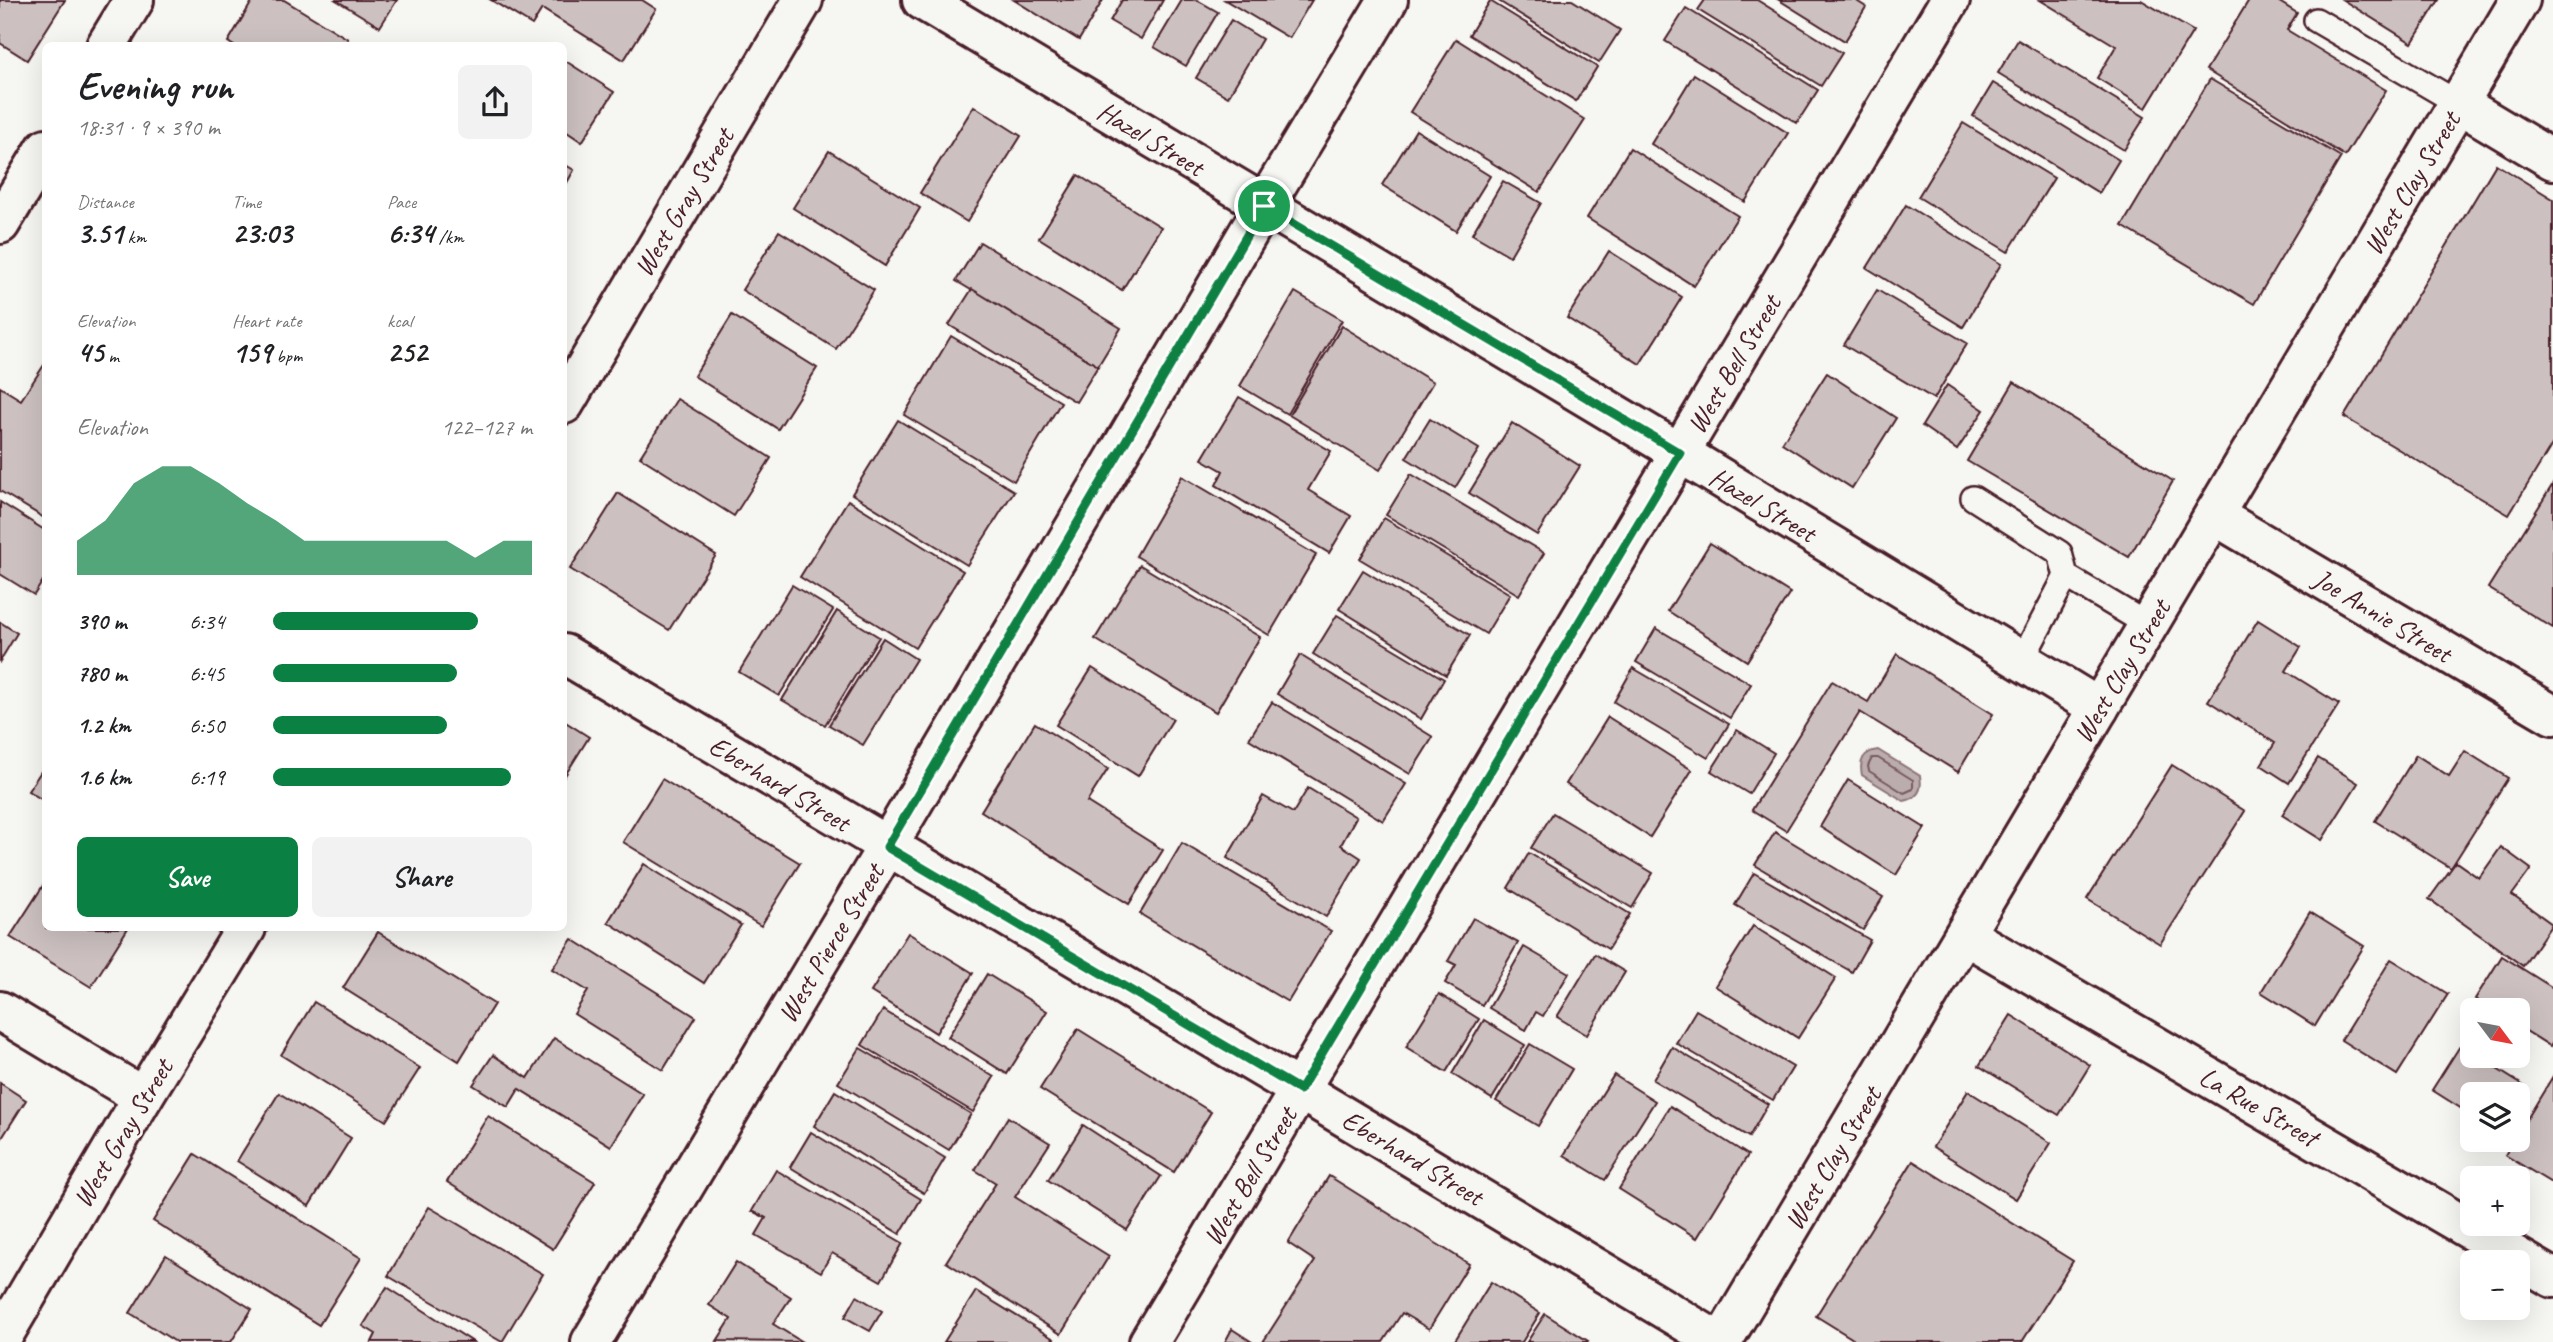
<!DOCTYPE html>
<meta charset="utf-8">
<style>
:root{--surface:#fff;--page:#f2f2f2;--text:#202124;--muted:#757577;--accent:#0b8043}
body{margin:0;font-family:Caveat,sans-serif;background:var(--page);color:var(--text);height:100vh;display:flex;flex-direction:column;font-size:26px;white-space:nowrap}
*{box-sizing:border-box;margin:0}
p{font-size:23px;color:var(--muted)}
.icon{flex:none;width:38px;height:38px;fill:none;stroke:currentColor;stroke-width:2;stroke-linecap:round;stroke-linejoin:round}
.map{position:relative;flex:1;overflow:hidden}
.details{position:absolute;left:42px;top:42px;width:525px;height:889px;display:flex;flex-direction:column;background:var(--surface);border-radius:10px;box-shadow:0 7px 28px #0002}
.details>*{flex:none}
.needle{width:46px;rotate:122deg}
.buttons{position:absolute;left:2460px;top:998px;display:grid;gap:14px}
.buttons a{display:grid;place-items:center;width:70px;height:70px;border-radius:10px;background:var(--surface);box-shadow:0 7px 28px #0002;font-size:35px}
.pin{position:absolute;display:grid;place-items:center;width:60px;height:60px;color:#fff;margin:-30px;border:4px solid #fff;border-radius:50%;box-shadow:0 2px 7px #0007}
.round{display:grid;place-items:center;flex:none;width:74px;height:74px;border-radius:10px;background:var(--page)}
.overview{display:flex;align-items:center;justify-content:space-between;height:119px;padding:0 35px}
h1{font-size:38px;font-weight:700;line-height:52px}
.stats{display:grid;grid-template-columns:repeat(3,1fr);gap:10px;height:119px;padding:7px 35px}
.stats div{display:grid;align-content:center}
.stats b{font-size:30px;font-weight:700}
.stats small{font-size:19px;font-weight:400}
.stats p{font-size:19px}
.chart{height:196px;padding:14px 35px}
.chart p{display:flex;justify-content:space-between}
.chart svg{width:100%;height:126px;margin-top:7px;fill:var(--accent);opacity:.7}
.cta{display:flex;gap:14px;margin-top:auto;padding:14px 35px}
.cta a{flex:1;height:80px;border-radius:10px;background:var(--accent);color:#fff;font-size:28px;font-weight:700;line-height:80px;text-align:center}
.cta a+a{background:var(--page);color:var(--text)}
ul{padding:0 35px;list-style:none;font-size:23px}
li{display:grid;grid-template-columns:112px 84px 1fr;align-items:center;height:52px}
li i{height:18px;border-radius:9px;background:var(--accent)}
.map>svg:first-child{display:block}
.water{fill:#bbadae;stroke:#8e747a;stroke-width:2}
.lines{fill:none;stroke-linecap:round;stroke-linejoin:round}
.shore{stroke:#77585f;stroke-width:2}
.building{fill:#ccc1c0;stroke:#4a1f2b;stroke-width:2}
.service-casing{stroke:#4a1f2b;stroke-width:28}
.minor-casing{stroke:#4a1f2b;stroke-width:44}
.secondary-casing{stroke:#4a1f2b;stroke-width:44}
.service{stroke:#f6f6f2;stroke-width:23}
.minor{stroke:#f6f6f2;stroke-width:38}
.secondary{stroke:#f6f6f2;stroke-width:38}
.route-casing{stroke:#fff;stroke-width:14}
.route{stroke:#0b8043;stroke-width:9}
.labels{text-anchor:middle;stroke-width:5;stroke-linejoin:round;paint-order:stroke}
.street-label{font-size:28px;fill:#4a1f2b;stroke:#f6f6f2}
</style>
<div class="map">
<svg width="2553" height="1342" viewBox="0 0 2553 1342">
<rect width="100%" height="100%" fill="#f6f6f2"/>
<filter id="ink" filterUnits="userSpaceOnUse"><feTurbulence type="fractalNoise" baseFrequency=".0143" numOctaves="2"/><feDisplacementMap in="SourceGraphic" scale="14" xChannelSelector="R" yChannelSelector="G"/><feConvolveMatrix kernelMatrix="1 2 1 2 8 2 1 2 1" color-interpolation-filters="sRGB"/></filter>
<g filter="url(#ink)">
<path class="water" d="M1878,750L1920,776C1923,790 1918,798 1904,801L1862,775C1859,761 1863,752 1878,750Z"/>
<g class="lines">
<path class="shore" d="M1872,758H1878L1913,780V789L1904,793L1869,771L1868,766Z"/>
</g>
<g class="building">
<path d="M0,0H65L27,60L0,43Z"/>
<path d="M253,0H284L348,39L344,46H234L228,42Z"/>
<path d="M336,0H397L380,27Z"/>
<path d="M491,0H642L656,9L624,60L542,9L532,25Z"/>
<path d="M1014,0H1103L1079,40Z"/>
<path d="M1122,0H1163L1141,39L1110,21Z"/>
<path d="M1182,0H1197L1218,12L1186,66L1154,47Z"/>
<path d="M1225,0H1312L1289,38Z"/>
<path d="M1497,0H1572L1620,30L1599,63Z"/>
<path d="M1705,0H1757L1842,53L1821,86L1698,10Z"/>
<path d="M1779,0H1855L1866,7L1845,41Z"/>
<path d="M2040,0H2141L2193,31L2146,108L2097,78L2116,46Z"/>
<path d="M2249,0H2276L2297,13L2287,30L2386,90L2345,156L2206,70Z"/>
<path d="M2343,0H2439L2412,43Z"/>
<path d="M1490,1L1597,67L1576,101L1469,35Z"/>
<path d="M1686,8L1818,90L1797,123L1665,41Z"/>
<path d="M1231,20L1262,39L1228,97L1196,78Z"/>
<path d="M1456,39L1585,120L1539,192L1410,112Z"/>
<path d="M2018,40L2145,117L2124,150L1998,73Z"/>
<path d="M564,60L614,92L582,142L564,130Z"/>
<path d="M1694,74L1788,133L1745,202L1651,144Z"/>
<path d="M2210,79L2341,157L2254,304L2122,226Z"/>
<path d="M1993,83L2119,160L2099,193L1973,116Z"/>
<path d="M974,106L1021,136L967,222L920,193Z"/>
<path d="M1963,123L2054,178L2008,252L1918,197Z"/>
<path d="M1416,130L1490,176L1456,231L1382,185Z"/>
<path d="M1630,148L1738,216L1694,286L1587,218Z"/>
<path d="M829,151L920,208L885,266L793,208Z"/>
<path d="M564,164L574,170L564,188Z"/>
<path d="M2496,164L2553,199V443L2509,515L2344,417Z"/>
<path d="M1078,175L1161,227L1122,290L1039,238Z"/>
<path d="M1503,181L1541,203L1510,256L1472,234Z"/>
<path d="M1906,205L2001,264L1963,327L1867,268Z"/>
<path d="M779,231L874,290L836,349L742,290Z"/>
<path d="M980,242L1121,328L1098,366L956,281Z"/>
<path d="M1609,251L1682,297L1640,364L1567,318Z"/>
<path d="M972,289L1098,366L1076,402L949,325Z"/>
<path d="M1877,290L1967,343L1934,399L1844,345Z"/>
<path d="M1295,292L1342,320L1287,414L1240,386Z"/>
<path d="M732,315L817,368L778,429L694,376Z"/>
<path d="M1342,326L1433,382L1380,470L1289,415Z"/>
<path d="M951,336L1061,402L1014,481L904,415Z"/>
<path d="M46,362V519L0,491V387L21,400Z"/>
<path d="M1827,373L1896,418L1852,488L1782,443Z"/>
<path d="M2014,382L2173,481L2129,557L1967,461Z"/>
<path d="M1947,385L1984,410L1957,450L1922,426Z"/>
<path d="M1239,397L1331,451L1308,490L1351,516L1329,553L1216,485L1223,471L1202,459Z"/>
<path d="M677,399L771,458L734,516L640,457Z"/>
<path d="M1430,419L1479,449L1455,488L1406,458Z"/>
<path d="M898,420L1014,491L967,565L852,494Z"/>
<path d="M1512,423L1580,466L1537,535L1469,493Z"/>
<path d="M1411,474L1544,553L1519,595L1386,515Z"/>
<path d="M1182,476L1316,555L1269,635L1136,556Z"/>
<path d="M2553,484V628L2488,588Z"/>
<path d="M618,493L716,555L669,630L570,569Z"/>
<path d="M848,500L963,571L915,648L800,577Z"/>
<path d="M0,502L46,531V576L34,595L0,574Z"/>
<path d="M1384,518L1510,594L1486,634L1360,559Z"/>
<path d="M1710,543L1790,593L1747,661L1668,611Z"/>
<path d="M1140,565L1260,637L1216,712L1095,639Z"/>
<path d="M1363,570L1470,635L1446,675L1339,609Z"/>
<path d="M792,585L833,610L779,696L739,672Z"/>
<path d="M837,611L879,637L825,725L782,700Z"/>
<path d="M1337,615L1444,679L1421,719L1313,654Z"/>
<path d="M2258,620L2301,647L2286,671L2339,704L2289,783L2261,765L2275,743L2208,701Z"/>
<path d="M0,622L17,633L0,661Z"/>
<path d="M1656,628L1751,684L1730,718L1636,662Z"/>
<path d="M883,638L916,659L863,745L829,725Z"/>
<path d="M1897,654L1993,714L1958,772L1860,712L1786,831L1752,810L1832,681L1868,702Z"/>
<path d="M1300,655L1433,737L1410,774L1277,694Z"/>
<path d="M1092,668L1173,719L1138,776L1056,725Z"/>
<path d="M1633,668L1729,724L1708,758L1614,702Z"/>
<path d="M1272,702L1406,784L1383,821L1249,739Z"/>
<path d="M1608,717L1692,770L1650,837L1566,784Z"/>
<path d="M564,721L589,737L564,777Z"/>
<path d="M1035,723L1108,769L1087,802L1163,850L1129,904L981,811Z"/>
<path d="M1737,730L1774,753L1749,794L1711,771Z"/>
<path d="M2465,751L2508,778L2451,868L2375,821L2416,755L2449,776Z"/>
<path d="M2318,758L2358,783L2322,840L2282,815Z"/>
<path d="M46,764V802L28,791Z"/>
<path d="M2172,765L2245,811L2160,944L2087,899Z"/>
<path d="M662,779L800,863L761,926L623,842Z"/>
<path d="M1848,780L1925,828L1896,875L1820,827Z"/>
<path d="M1308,788L1356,817L1341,845L1361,858L1326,917L1227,858L1263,796L1293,813Z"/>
<path d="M1553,813L1653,873L1632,908L1531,848Z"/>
<path d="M1775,832L1883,897L1863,930L1755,865Z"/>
<path d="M1182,843L1331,931L1288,1002L1140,914Z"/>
<path d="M2501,847L2531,869L2512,895L2552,924L2523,966L2429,899L2456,862L2479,878Z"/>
<path d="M1529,853L1630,914L1608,949L1508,888Z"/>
<path d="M644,864L741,925L704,983L608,922Z"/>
<path d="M1754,873L1870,940L1852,972L1735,905Z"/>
<path d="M46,881V928H128L91,987L10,937Z"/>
<path d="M2310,912L2364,946L2315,1026L2261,992Z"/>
<path d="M1473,918L1518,943L1482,1005L1445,983L1456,965L1448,961Z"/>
<path d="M1753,926L1836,978L1798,1038L1715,986Z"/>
<path d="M378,932L494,1004L459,1061L343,988Z"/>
<path d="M908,933L973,973L936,1033L871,992Z"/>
<path d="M572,939L696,1017L663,1070L574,1014L588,991L552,969Z"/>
<path d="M1524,947L1569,973L1543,1016L1536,1012L1526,1030L1489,1008Z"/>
<path d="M1595,954L1625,972L1587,1035L1557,1017Z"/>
<path d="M2502,956L2553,988V1041L2550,1046L2518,1026V1010H2492L2475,999Z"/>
<path d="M2391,959L2448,994L2397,1075L2341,1040Z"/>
<path d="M987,974L1047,1011L1007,1074L948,1037Z"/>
<path d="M1439,994L1479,1019L1446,1072L1406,1047Z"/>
<path d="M314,1002L420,1068L386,1121L281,1055Z"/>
<path d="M883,1010L994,1077L973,1112L862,1045Z"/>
<path d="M1696,1010L1793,1067L1773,1100L1676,1043Z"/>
<path d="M2011,1015L2090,1065L2059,1115L1979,1066Z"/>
<path d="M1484,1020L1525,1045L1492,1099L1452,1074Z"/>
<path d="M1078,1029L1211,1112L1174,1172L1040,1089Z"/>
<path d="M554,1038L643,1094L611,1146L519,1089L508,1107L473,1085L493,1055L528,1078Z"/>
<path d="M1530,1044L1572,1069L1538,1126L1496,1101Z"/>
<path d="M2460,1046L2524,1086L2518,1094H2473V1116L2432,1090Z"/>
<path d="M1672,1047L1768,1104L1749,1137L1653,1080Z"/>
<path d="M860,1048L971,1114L949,1150L838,1083Z"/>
<path d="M1614,1075L1655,1101L1605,1180L1564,1155Z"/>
<path d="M2553,1076V1184L2505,1155L2515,1139H2518V1134Z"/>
<path d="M0,1083L26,1100L0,1141Z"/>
<path d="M835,1091L945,1158L924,1193L814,1126Z"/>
<path d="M1968,1091L2051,1143L2016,1199L1933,1147Z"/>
<path d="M279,1093L351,1138L309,1206L237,1161Z"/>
<path d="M1670,1106L1748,1155L1697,1238L1619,1189Z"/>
<path d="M488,1116L595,1182L553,1249L447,1182Z"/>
<path d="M1008,1117L1050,1143L1015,1197L1109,1256L1061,1334L946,1262L996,1183L975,1170Z"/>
<path d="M1083,1125L1161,1176L1127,1230L1048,1180Z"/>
<path d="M811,1132L921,1199L900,1234L790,1167Z"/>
<path d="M195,1154L361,1258L319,1325L153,1221Z"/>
<path d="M1913,1161L2073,1261L2022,1342H1858L1816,1316Z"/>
<path d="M776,1170L903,1243L881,1281L832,1253L821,1272L756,1235L766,1218L752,1211Z"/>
<path d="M1329,1176L1469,1264L1429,1329L1402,1313L1383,1342H1263L1315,1261L1288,1243Z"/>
<path d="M429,1207L543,1274L502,1342L388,1276Z"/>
<path d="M166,1255L252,1309L231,1342H176L130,1313Z"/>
<path d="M736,1262L791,1297L773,1324L802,1342L717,1341L731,1319L709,1305Z"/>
<path d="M1491,1282L1540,1313L1522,1342H1454Z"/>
<path d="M387,1287L473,1342H372L376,1334L363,1326Z"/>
<path d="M976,1291L1054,1339L1052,1342H944Z"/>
<path d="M857,1296L882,1311L870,1331L845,1317Z"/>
<path d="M1545,1314L1588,1341L1587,1342H1527Z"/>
<path d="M1232,1329L1252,1342H1225Z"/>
</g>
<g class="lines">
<g class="service-casing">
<g id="service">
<path d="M2316,20L2458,103"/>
<path d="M1973,498L2060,553L2066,576L2148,625"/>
<path d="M2021,662L2066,576"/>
</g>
</g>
<g class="minor-casing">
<g id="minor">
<path d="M922,0L1680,453L2099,708"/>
<path d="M106,46L134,0"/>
<path d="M2458,103L2553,160"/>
<path d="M0,224L46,148"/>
<path d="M2214,515L2553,715"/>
<path d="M564,654L1300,1090L1719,1342"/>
<path d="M1965,935L2553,1278"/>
<path d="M0,1011L143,1097"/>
<path d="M591,1342L887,847L1264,206L1388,0"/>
<path d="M1149,1342L1950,0"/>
<path d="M1722,1342L2520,0"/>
</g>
</g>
<g class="secondary-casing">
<g id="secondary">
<path d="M564,404L803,0"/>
<path d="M0,1341L143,1097L246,928"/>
</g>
</g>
<use href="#service" class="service"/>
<use href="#minor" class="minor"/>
<use href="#secondary" class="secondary"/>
</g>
</g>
<g class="lines" filter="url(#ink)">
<g class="route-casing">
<path id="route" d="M1264,206L1680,453L1300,1090L887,847Z"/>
</g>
<use href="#route" class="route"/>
</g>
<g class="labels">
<g class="street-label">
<text transform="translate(1151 138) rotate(31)" y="10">Hazel Street</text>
<text transform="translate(2411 183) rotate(-59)" y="10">West Clay Street</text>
<text transform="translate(683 202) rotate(-59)" y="10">West Gray Street</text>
<text transform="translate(1733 364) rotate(-59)" y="10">West Bell Street</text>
<text transform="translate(1763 504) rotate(31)" y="10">Hazel Street</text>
<text transform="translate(2383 615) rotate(31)" y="10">Joe Annie Street</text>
<text transform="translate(2121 671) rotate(-59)" y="10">West Clay Street</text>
<text transform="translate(780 783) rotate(31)" y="10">Eberhard Street</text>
<text transform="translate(830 943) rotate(-59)" y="10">West Pierce Street</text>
<text transform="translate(2259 1106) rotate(30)" y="10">La Rue Street</text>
<text transform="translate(122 1133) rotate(-59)" y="10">West Gray Street</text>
<text transform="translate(1413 1157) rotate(31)" y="10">Eberhard Street</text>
<text transform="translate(1832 1158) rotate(-59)" y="10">West Clay Street</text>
<text transform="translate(1249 1176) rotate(-59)" y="10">West Bell Street</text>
</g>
</g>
</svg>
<div class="buttons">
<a><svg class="needle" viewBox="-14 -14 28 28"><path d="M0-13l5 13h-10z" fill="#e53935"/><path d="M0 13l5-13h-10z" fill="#757577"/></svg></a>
<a><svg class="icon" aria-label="layers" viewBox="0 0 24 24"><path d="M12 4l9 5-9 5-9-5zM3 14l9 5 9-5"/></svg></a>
<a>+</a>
<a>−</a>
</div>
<div class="pin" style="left:1264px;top:206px;background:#1e9e55"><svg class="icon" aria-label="arrive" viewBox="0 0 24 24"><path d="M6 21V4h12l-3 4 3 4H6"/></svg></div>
<section class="details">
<div class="overview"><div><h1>Evening run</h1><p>18:31 · 9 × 390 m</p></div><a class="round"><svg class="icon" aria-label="share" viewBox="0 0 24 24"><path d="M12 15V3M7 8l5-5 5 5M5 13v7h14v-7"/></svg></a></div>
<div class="stats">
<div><p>Distance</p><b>3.51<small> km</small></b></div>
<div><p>Time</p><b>23:03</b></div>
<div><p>Pace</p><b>6:34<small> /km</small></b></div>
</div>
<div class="stats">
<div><p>Elevation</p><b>45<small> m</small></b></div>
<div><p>Heart rate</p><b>159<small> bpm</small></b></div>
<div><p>kcal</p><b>252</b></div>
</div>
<div class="chart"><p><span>Elevation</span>122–127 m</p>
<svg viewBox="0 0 160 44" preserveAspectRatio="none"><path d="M0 44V32L10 25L20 12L30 6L40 6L50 12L60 19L70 25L80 32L90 32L100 32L110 32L120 32L130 32L140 38L150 32L160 32V44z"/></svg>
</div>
<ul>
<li><b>390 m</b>6:34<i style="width:79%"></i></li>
<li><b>780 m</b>6:45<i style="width:71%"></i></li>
<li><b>1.2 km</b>6:50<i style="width:67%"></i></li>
<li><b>1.6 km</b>6:19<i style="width:92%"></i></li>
</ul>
<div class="cta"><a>Save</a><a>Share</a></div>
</section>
</div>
